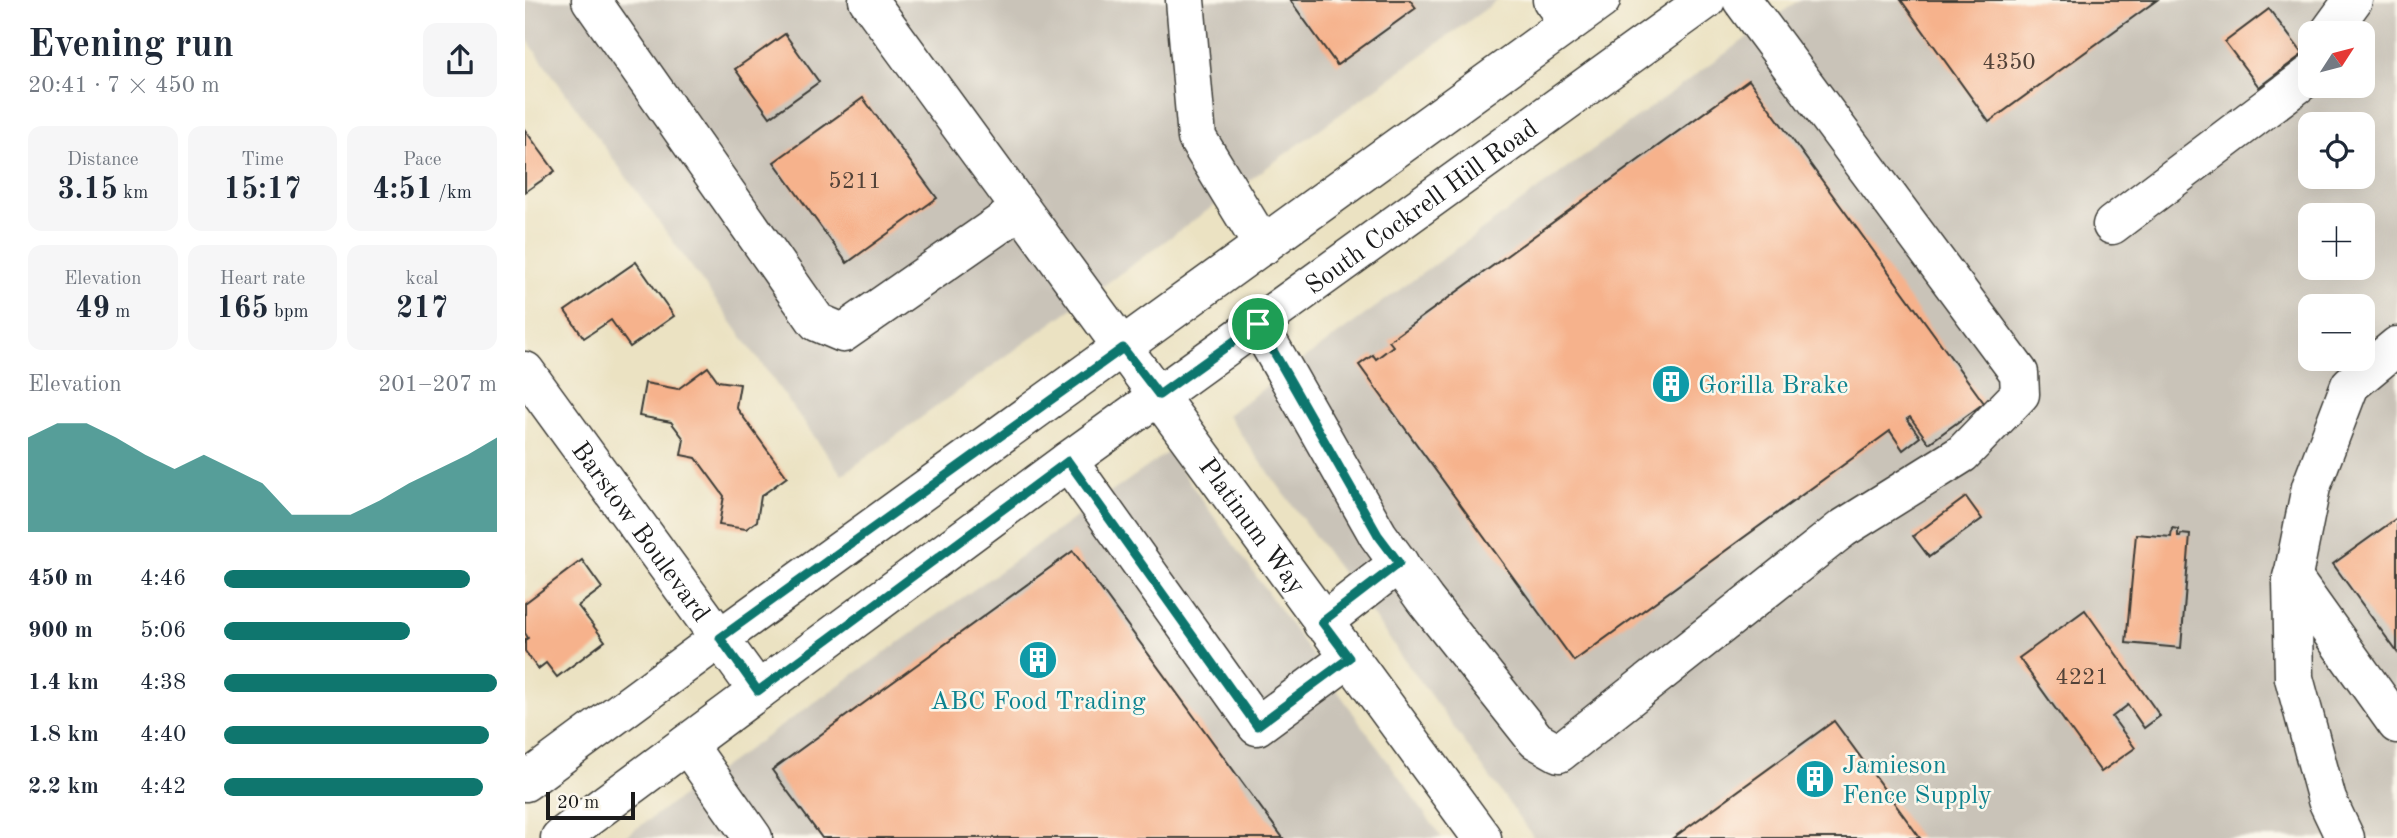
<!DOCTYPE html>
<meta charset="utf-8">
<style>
:root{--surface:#fff;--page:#f6f6f7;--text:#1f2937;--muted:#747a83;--accent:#0f766e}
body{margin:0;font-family:"Old Standard TT",serif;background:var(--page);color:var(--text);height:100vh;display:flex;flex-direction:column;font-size:26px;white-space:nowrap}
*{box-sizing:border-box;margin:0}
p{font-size:23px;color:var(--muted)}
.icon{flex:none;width:38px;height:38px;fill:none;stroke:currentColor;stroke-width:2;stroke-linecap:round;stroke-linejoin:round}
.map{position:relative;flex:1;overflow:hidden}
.side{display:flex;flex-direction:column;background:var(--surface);width:525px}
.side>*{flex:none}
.needle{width:46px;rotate:54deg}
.fabs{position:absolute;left:1773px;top:21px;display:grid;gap:14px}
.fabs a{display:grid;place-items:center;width:77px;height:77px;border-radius:14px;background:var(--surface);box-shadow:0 7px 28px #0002;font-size:35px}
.scale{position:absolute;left:21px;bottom:18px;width:89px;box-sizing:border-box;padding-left:7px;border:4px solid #1c1c1c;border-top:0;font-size:19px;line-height:24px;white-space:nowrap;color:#1c1c1c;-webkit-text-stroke:5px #fbf7ec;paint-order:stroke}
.pin{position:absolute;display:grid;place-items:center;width:60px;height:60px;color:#fff;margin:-30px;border:4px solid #fff;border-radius:50%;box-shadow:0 2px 7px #0007}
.round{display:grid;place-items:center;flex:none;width:74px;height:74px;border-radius:14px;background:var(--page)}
.head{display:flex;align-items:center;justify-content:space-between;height:119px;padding:0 28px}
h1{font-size:38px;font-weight:700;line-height:52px}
.stats{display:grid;grid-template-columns:repeat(3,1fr);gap:10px;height:119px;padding:7px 28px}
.stats div{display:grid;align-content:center;border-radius:14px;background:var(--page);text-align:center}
.stats b{font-size:30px;font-weight:700}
.stats small{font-size:19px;font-weight:400}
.stats p{font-size:19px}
.chart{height:196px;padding:14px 28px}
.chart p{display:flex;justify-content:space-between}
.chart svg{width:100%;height:126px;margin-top:7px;fill:var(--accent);opacity:.7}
ul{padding:0 28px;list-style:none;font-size:23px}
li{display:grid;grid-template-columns:112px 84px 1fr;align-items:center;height:52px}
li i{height:18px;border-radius:9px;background:var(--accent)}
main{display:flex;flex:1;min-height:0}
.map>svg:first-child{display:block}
.industrial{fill:#c9c3b8;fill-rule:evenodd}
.building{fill:#f6b28c}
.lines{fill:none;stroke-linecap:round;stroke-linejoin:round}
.minor-casing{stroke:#3b3a35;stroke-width:41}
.major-casing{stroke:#3b3a35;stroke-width:41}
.minor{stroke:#fff;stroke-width:38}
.major{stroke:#fff;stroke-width:38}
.route-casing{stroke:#fff;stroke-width:14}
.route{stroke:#0f766e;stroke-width:9}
.labels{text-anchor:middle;stroke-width:5;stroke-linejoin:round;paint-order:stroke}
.number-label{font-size:23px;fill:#524238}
.street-label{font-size:26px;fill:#1c1c1c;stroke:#fbf7ec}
.culture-label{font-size:26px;fill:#0d838f;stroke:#fbf7ec;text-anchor:start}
</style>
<main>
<section class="side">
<div class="head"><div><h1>Evening run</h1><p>20:41 · 7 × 450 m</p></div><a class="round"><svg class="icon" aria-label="share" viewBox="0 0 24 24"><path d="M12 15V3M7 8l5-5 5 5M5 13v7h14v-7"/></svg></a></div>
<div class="stats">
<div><p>Distance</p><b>3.15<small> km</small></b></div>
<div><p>Time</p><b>15:17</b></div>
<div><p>Pace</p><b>4:51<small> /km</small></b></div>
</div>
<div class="stats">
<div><p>Elevation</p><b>49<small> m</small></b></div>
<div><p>Heart rate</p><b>165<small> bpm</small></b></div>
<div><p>kcal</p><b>217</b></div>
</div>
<div class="chart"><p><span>Elevation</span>201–207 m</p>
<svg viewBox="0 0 160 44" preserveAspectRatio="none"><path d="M0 44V11L10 6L20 6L30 11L40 17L50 22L60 17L70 22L80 27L90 38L100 38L110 38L120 33L130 27L140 22L150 17L160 11V44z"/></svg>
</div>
<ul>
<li><b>450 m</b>4:46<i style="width:90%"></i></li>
<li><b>900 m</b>5:06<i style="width:68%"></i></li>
<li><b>1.4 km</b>4:38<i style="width:100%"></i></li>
<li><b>1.8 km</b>4:40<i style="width:97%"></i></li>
<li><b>2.2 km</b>4:42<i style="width:95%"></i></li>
</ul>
</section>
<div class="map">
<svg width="1872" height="838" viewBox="0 0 1872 838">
<rect width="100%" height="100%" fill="#fbf7ec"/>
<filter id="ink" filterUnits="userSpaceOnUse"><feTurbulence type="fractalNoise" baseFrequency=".0143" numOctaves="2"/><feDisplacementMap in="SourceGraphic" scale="14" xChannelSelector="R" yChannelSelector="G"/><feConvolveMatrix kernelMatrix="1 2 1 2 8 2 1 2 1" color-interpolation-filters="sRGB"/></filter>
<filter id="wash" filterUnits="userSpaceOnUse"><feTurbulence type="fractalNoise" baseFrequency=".00686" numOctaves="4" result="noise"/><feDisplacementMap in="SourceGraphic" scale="28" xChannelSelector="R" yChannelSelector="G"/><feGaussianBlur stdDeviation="1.57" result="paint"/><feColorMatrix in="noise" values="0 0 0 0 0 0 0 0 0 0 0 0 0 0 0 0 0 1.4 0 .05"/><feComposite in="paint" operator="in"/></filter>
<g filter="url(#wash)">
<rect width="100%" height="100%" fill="#ebe2c2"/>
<g class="industrial">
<path d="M0,0H973L317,475L0,37Z"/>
<path d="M1274,0H1872V838H1009L702,415ZM1785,33H1838V86H1785ZM1785,124H1838V177H1785ZM1785,215H1838V268H1785ZM1785,306H1838V359H1785Z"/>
<path d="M643,452L917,838H98Z"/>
</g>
<g id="blocks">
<g class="building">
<path d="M765,0H885L891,8L812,65Z"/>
<path d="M1376,0H1632L1464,122Z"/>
<path d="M1744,9L1778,54L1734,87L1700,42Z"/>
<path d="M260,34L294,82L245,117L210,69Z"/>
<path d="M1224,80L1459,403L1404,443L1385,417L1382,419L1395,437L1378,450L1365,431L1049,661L834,365L848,355L851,359L868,346L864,341Z"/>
<path d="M338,98L412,198L322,263L249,162Z"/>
<path d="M0,130L30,171L0,192Z"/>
<path d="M111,262L149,316L105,347L86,320L59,338L40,311Z"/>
<path d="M183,367L193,381L215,384L211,407L262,477L236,496L232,521L221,529L194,525L199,496L171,458L156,455L159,439L146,422L114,416L120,383L153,389Z"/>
<path d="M1441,497L1457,519L1404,557L1388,536Z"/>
<path d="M1872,518V652L1808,564Z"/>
<path d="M1647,528L1653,529V537H1655L1656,534L1665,535L1656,648L1601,643L1611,534L1646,537Z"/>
<path d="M548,551L758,838H297L247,770Z"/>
<path d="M57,560L77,588L53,606L80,641L32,677L21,663L13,669L0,651V640L3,638L0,633V603Z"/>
<path d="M1560,610L1635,716L1619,728L1603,705L1587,717L1610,748L1576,772L1494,658Z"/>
<path d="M1309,721L1395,838H1148Z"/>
</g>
</g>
</g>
<g filter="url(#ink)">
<use href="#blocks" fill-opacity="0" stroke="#3b3a35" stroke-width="2"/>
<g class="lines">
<g class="minor-casing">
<g id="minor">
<path id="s1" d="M66,0L292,322L318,333L496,209L957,838"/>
<path d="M343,0L496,209"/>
<path d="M660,0L672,138L738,246"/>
<path d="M1027,0L1044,23"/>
<path d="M1804,33L1828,0"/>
<path d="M1587,225L1785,75"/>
<path d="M733,324L853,535L900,600L1011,740L1034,753L1317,529L1437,454L1495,394L1494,373L1217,0"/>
<path id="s2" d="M0,371L233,691"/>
<path d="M543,461L732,726L824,658"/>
<path d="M1767,577L1872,724"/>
<path d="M797,623L874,563"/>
<path d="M162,744L228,838"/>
<path d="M1820,838L1802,800L1769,678L1767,581L1786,487L1825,385L1872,346"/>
</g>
</g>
<g class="major-casing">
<g id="major">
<path d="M0,782L195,638L1076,0"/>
<path id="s3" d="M35,838L543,461L1181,0"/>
</g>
</g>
<use href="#minor" class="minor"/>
<use href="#major" class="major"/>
</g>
</g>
<g class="lines" filter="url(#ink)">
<g class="route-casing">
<path id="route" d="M733,324L853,535L874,563L797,622L824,658L732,726L543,461L233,691L195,638L598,348L634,395Z"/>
</g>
<use href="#route" class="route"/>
</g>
<defs>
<g id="building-disc" transform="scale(2.0125)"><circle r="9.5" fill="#0f9aa8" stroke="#fbf7ec"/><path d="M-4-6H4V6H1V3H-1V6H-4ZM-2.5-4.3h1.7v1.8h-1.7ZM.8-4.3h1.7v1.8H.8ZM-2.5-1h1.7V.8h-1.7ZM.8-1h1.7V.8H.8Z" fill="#fff"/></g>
</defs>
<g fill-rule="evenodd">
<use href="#building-disc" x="1146" y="384"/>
<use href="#building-disc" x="513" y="660"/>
<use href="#building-disc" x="1290" y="779"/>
</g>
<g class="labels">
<g class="number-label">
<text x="1484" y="69">4350</text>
<text x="330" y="188">5211</text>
<text x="1557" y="684">4221</text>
</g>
<g class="street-label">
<text dy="9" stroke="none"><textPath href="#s3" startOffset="1068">South Cockrell Hill Road</textPath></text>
<text dy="9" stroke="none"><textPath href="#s1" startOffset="1031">Platinum Way</textPath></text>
<text dy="9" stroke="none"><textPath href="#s2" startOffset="198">Barstow Boulevard</textPath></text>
</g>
<g class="culture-label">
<text x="1173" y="393">Gorilla Brake</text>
<text x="513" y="709" text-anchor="middle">ABC Food Trading</text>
<text x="1317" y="773">Jamieson<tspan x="1317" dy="30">Fence Supply</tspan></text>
</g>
</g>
</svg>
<div class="fabs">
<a><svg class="needle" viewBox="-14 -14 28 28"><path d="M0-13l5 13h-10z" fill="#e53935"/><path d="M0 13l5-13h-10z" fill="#747a83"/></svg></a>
<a><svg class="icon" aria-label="locate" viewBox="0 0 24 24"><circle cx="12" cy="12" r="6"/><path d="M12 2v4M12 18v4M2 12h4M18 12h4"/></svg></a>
<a>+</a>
<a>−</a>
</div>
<div class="scale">20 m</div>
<div class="pin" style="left:733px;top:324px;background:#1e9e55"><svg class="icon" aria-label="arrive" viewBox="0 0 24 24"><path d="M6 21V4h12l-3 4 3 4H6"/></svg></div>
</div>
</main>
